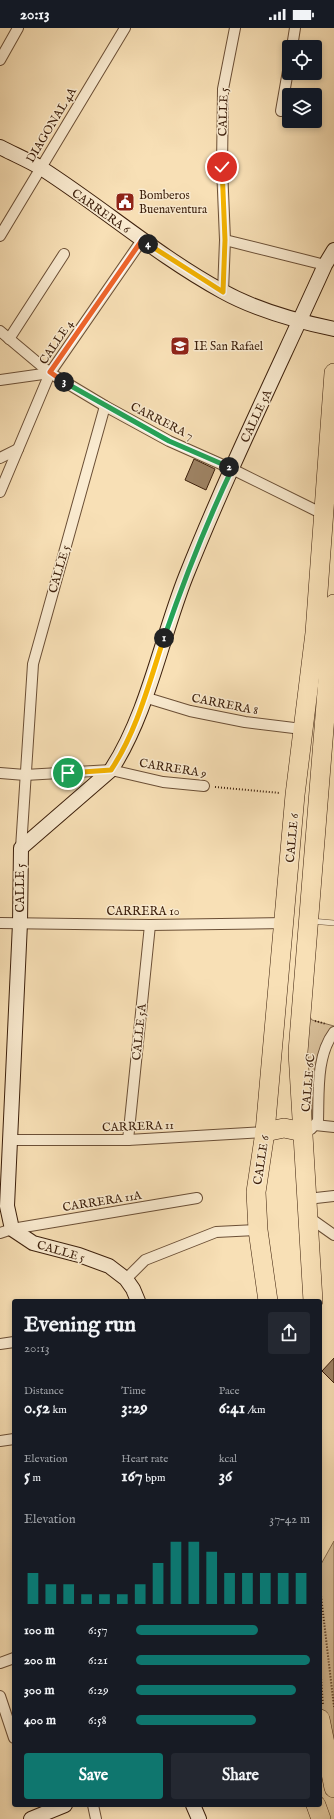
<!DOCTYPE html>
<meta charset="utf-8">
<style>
:root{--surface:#171b24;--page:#242831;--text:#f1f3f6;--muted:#9ea1a6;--accent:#0f766e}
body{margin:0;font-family:"IM FELL English",serif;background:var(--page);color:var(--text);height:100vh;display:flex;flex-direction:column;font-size:15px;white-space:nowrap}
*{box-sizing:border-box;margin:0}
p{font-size:13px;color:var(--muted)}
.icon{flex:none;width:22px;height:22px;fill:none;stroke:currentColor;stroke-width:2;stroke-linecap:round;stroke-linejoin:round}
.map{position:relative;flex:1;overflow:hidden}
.panel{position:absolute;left:12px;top:1271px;width:310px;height:508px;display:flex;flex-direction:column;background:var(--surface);border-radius:4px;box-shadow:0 2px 6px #0003}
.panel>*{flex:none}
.buttons{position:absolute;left:282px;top:12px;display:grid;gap:8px}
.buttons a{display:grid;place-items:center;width:40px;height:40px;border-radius:4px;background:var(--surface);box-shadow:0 2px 6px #0003;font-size:20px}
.pin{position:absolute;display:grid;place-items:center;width:34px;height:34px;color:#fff;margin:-17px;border:2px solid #fff;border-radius:50%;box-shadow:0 1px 4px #0007}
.km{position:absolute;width:20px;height:20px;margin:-10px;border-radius:50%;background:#222;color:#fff;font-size:11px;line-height:20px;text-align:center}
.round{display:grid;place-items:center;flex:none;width:42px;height:42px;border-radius:4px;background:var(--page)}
.head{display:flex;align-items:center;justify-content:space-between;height:68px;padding:0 12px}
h1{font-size:22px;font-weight:700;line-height:30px}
.metrics{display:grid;grid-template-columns:repeat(3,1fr);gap:6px;height:68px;padding:4px 12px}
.metrics div{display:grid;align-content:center}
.metrics b{font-size:17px;font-weight:700}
.metrics small{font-size:11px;font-weight:400}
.metrics p{font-size:11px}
.chart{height:112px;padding:8px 12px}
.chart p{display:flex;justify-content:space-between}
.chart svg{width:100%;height:72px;margin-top:4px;stroke:var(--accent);stroke-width:6}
.button{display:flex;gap:8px;margin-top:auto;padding:8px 12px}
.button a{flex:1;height:46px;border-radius:4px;background:var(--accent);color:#fff;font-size:16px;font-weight:700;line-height:46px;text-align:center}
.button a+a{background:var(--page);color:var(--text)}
ul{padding:0 12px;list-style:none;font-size:13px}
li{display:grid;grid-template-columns:64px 48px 1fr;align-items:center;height:30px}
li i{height:10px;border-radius:5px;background:var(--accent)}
.status{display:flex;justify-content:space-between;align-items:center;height:28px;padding:0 20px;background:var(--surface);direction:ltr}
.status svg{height:11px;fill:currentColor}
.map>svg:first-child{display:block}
.green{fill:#d8bf99;stroke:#8a6f52}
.building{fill:#9e8364;stroke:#3c1f0b}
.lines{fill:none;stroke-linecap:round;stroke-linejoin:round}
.lane-casing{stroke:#6b4f36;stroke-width:6}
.street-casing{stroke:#6b4f36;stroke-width:12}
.secondary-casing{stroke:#3c1f0b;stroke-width:16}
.highway-casing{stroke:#3c1f0b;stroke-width:20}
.path{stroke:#3c1f0b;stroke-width:2;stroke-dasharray:1 2;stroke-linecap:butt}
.lane{stroke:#faebd0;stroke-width:5}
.street{stroke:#faebd0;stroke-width:10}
.secondary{stroke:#faebd0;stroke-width:14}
.highway{stroke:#f8e0b6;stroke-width:19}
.split-1-casing{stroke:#fff;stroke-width:8}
.split-2-casing{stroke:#fff;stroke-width:8}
.split-3-casing{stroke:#fff;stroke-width:8}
.split-4-casing{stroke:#fff;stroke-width:8}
.split-5-casing{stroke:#fff;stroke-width:8}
.split-1{stroke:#f5b400;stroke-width:5}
.split-2{stroke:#22a559;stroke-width:5}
.split-3{stroke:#22a559;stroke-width:5}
.split-4{stroke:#f0652b;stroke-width:5}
.split-5{stroke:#f5b400;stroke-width:5}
.labels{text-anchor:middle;stroke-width:3;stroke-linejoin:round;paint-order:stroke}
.street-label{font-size:12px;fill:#3c1f0b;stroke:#faebd0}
.poi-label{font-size:12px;fill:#3c1f0b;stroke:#faebd0;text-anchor:start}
</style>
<div class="status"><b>20:13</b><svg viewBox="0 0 49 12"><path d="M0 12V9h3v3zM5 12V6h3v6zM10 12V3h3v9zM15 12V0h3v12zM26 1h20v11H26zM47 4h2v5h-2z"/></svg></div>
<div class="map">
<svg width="334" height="1791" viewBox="0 0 334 1791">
<rect width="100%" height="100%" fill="#f8e0b6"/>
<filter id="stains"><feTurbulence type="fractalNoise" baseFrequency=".005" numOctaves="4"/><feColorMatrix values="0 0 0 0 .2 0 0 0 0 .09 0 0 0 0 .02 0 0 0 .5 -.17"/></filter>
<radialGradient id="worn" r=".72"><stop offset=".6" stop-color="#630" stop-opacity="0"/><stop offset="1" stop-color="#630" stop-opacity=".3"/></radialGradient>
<g class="green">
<path d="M307,985L312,992L334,998V1004L327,1013L318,1086L303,1104Z"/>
<path d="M334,1513V1753L320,1690V1538Z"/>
</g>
<g class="building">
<path d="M194,431L215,441L206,462L185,452Z"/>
<path d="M334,1330V1355L322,1343Z"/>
</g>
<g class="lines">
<g class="lane-casing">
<path id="lane" d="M311,893L334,895"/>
</g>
<g class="street-casing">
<g id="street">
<path d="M292,19L295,0"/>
<path d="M0,32L18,0"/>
<path d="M281,83L289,37"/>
<path d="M0,208L125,0"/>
<path d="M225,212L325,237"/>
<path d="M223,264L225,212L222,139L223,61L235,0"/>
<path d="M0,303L50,345L105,378L169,413L232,441L323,486"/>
<path d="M9,311L64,226"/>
<path d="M0,352L50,345"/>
<path d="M0,430L18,421"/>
<path d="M0,464L50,345L142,212"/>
<path d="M144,669L190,683L245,694L302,701"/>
<path d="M0,745L25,747L111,742L163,754L204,758"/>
<path d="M21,820L33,636L105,378"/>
<path d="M0,895L150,897L285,895"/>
<path d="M315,1097L334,1099"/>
<path d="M303,1104L311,1101L318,1093C319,1064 316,1028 334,1004"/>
<path d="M11,1112H128L265,1104"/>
<path d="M128,1112L150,897"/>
<path d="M307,1171L334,1168"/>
<path d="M307,1188L334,1207"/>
<path d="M0,1205L12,1201L197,1170"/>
<path d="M126,1251L145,1232L216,1204L258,1202"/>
<path d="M0,1316L14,1314"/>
<path d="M0,1413L14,1411"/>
<path d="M0,1635L14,1630"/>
<path d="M0,1668L14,1710"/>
<path d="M93,1777L96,1791"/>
</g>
</g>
<g class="secondary-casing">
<g id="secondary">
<path d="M0,119C13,126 28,132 41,140C102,179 158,228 222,263C256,282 296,293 334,301"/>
<path d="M138,1273L133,1261L126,1251L109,1238L79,1227L33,1215L12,1201L7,1178L20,895L21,820L111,742C148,685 161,611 186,548C228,443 278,341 325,237L334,222"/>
<path d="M193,1777L199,1791"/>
<path d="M31,1791L65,1777"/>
</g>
</g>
<g class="highway-casing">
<g id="highway">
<path d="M265,1104L284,1100L303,1104"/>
<path d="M268,1273L258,1202L256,1164L265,1104L295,767L315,605L334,345"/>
<path d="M313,1273L298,1024L334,576"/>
<path d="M320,1691L334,1760"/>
<path d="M316,1777L321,1791"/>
</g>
</g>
<g class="path">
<path d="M215,759L280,765"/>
<path d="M315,993L326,996"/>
<path d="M320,1559L334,1679"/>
<path d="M320,1636L323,1677"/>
</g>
<use href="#lane" class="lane"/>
<use href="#street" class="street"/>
<use href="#secondary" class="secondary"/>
<use href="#highway" class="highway"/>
</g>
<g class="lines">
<g class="split-1-casing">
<path id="split-1" d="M68,745L111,742C137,703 149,655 164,610"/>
</g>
<g class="split-2-casing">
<path id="split-2" d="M164,610C184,552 206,496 232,441L229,439"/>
</g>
<g class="split-3-casing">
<path id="split-3" d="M64,354L169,413L229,439"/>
</g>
<g class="split-4-casing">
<path id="split-4" d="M64,354L50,344L142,212L148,216"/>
</g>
<g class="split-5-casing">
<path id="split-5" d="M148,216L223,264L225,212L222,139"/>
</g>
<use href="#split-1" class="split-1"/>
<use href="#split-2" class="split-2"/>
<use href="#split-3" class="split-3"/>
<use href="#split-4" class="split-4"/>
<use href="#split-5" class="split-5"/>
</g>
<defs>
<g id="civic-square" transform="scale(1)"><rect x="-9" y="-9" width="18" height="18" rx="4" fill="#8f2418" stroke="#faebd0"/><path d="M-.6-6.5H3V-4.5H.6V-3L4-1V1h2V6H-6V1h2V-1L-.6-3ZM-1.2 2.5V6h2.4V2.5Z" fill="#fff"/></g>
<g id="university-square" transform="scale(1)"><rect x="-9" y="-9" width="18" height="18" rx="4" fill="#8f2418" stroke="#faebd0"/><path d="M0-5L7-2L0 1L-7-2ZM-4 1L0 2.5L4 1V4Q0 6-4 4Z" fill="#fff"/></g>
</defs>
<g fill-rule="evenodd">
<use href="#civic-square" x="125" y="174"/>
<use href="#university-square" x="180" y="318"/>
</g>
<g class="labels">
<g class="street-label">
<text transform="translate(223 84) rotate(-88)" y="4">CALLE 5</text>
<text transform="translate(51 97) rotate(-59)" y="4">DIAGONAL 4A</text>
<text transform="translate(101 183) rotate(35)" y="4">CARRERA 6</text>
<text transform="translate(56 314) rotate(-56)" y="4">CALLE 4</text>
<text transform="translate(256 388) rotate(-65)" y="4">CALLE 5A</text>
<text transform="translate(162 393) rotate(27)" y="4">CARRERA 7</text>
<text transform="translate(59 541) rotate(-74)" y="4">CALLE 5</text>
<text transform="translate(225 676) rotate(11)" y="4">CARRERA 8</text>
<text transform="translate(173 740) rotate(9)" y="4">CARRERA 9</text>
<text transform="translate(292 810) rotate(-85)" y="4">CALLE 6</text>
<text transform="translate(20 860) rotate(-90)" y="4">CALLE 5</text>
<text x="143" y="887">CARRERA 10</text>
<text transform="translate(139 1004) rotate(-84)" y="4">CALLE 5A</text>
<text transform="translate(308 1055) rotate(-85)" y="4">CALLE 6C</text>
<text transform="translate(138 1098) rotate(-2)" y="4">CARRERA 11</text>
<text transform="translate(261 1132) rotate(-81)" y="4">CALLE 6</text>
<text transform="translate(102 1173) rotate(-9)" y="4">CARRERA 11A</text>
<text transform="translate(61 1223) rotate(16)" y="4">CALLE 5</text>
</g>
<g class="poi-label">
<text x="139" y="171">Bomberos<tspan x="139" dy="14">Buenaventura</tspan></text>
<text x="194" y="322">IE San Rafael</text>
</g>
</g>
<rect width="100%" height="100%" filter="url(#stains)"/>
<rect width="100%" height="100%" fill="url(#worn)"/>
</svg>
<div class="buttons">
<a><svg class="icon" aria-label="locate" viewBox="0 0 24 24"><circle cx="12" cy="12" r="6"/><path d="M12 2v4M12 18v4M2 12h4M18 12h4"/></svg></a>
<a><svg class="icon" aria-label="layers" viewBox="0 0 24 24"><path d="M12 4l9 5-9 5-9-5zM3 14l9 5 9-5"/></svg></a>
</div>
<div class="pin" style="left:68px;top:745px;background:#1e9e55"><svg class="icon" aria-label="arrive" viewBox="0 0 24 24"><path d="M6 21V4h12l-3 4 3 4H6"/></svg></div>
<div class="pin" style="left:222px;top:139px;background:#d93025"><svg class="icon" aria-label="check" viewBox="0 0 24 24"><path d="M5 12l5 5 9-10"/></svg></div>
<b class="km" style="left:164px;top:610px">1</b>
<b class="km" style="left:229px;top:439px">2</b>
<b class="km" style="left:64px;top:354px">3</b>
<b class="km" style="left:148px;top:216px">4</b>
<section class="panel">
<div class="head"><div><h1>Evening run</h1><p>20:13</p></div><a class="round"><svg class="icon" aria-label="share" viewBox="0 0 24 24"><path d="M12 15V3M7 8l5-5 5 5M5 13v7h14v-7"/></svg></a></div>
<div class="metrics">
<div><p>Distance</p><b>0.52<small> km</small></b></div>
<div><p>Time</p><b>3:29</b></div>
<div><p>Pace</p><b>6:41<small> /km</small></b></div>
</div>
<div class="metrics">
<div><p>Elevation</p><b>5<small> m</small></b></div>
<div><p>Heart rate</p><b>167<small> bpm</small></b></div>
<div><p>kcal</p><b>36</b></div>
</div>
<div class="chart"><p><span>Elevation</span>37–42 m</p>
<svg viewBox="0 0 160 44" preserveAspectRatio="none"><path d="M5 44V25M15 44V32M25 44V32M35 44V38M45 44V38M55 44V38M65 44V32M75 44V19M85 44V6M95 44V6M105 44V12M115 44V25M125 44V25M135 44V25M145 44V25M155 44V25"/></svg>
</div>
<ul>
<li><b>100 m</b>6:57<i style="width:70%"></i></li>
<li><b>200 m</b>6:21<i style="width:100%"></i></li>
<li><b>300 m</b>6:29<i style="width:92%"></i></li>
<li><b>400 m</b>6:58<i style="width:69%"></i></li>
</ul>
<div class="button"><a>Save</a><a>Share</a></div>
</section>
</div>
